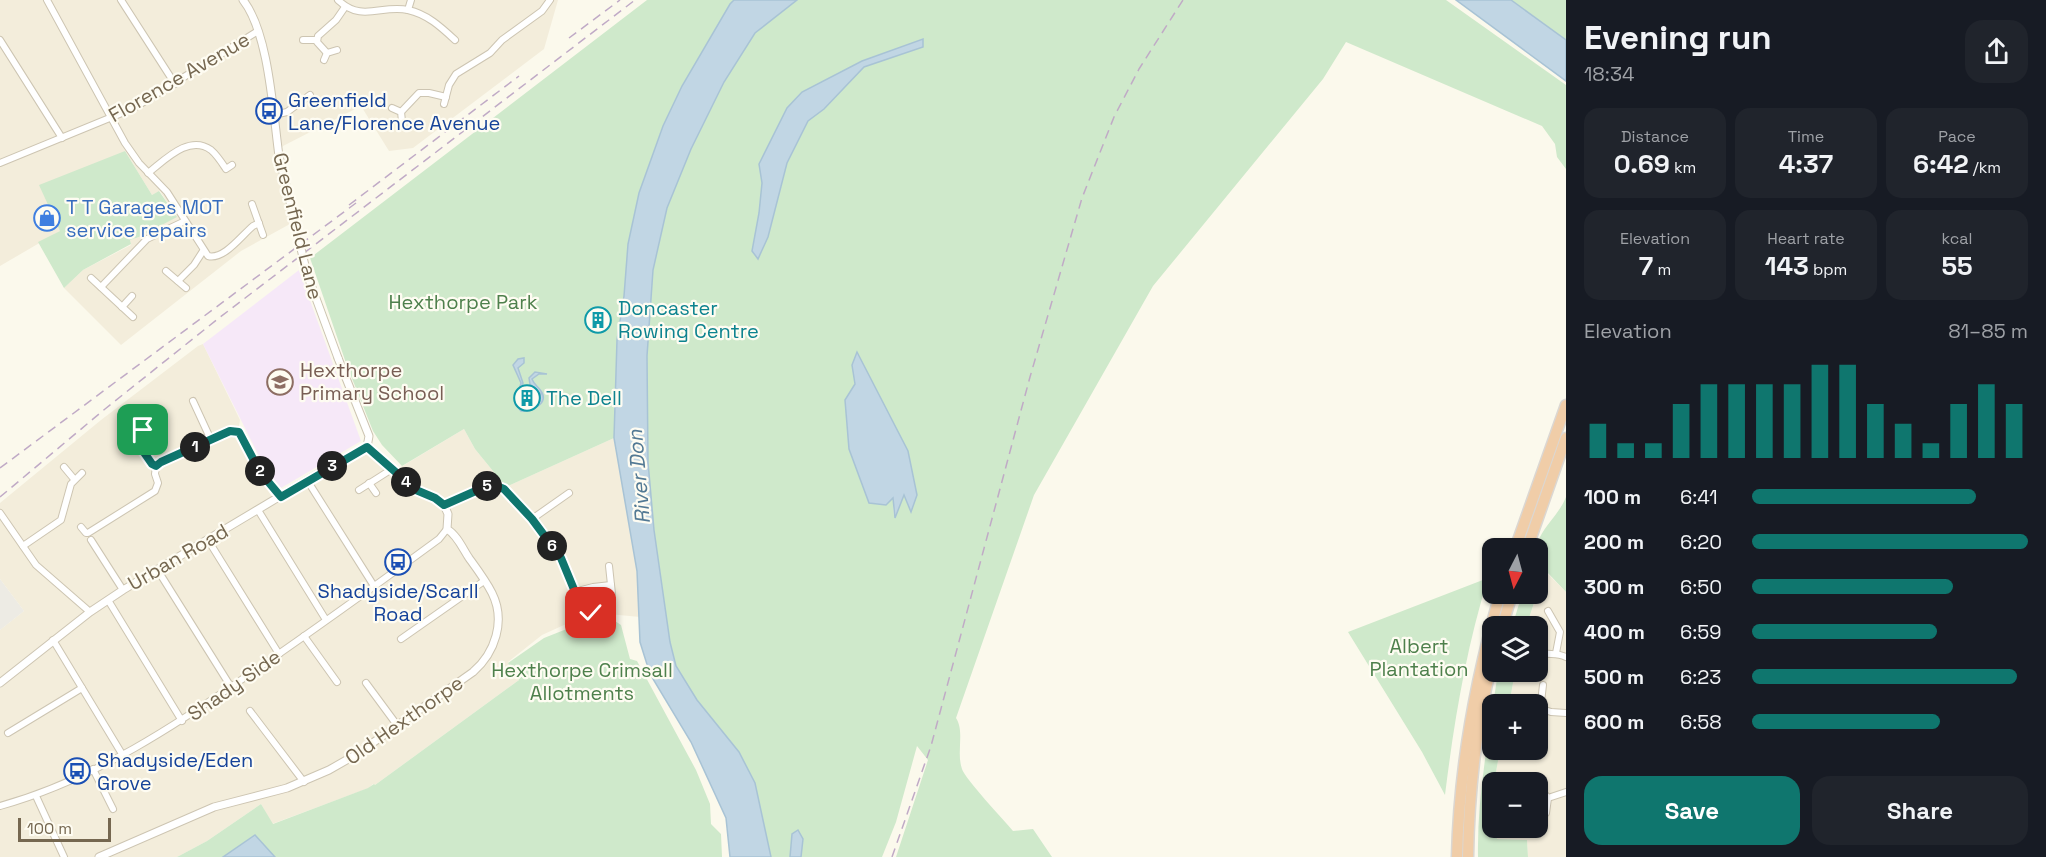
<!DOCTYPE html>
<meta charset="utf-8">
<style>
:root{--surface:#171b24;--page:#20242c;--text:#f1f3f6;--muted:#9ea1a6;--accent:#0f766e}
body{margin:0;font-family:"Space Grotesk",sans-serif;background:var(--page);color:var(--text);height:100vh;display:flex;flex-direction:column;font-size:22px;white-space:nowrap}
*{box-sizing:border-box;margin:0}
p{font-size:20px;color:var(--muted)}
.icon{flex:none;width:33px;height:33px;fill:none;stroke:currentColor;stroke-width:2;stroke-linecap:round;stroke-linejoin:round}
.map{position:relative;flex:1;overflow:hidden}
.drawer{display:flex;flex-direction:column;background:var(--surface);width:480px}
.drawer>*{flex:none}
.needle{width:39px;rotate:186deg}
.fabs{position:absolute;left:1482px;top:538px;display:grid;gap:12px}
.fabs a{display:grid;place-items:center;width:66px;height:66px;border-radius:12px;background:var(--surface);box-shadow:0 2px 4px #0004;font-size:30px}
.scale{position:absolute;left:18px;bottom:15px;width:93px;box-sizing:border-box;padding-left:6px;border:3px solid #756750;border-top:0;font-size:16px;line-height:21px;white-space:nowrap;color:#756750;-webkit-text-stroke:4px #fefcf2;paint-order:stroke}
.pin{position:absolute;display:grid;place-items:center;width:51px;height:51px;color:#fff;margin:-26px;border-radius:12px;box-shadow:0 3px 9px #0006}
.km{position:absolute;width:30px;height:30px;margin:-15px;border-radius:50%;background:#222;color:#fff;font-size:16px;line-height:30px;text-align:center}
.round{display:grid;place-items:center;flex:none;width:63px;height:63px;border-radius:18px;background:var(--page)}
.overview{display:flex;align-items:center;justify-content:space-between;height:102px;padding:0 18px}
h1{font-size:33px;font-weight:700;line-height:45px}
.figures{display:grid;grid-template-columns:repeat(3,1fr);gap:9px;height:102px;padding:6px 18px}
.figures div{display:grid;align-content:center;border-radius:15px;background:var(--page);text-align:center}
.figures b{font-size:26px;font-weight:700}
.figures small{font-size:16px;font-weight:400}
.figures p{font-size:16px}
.chart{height:168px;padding:12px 18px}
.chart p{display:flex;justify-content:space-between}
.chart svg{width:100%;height:108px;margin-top:6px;stroke:var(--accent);stroke-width:6}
.button{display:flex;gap:12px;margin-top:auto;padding:12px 18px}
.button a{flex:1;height:69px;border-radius:18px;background:var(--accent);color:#fff;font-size:24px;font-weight:700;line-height:69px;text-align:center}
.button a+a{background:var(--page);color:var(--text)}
ul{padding:0 18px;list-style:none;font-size:20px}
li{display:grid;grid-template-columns:96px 72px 1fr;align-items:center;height:45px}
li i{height:15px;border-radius:8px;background:var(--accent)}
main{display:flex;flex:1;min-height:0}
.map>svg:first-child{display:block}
.residential{fill:#f3eddb}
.industrial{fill:#edebe4}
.education{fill:#f6e8f8}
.green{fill:#cfe9cb;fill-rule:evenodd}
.water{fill:#c1d6e4;stroke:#a8c3d5;stroke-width:1.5}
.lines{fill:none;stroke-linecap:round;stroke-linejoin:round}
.minor-casing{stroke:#cdc5b2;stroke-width:8}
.tertiary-casing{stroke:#cdc5b2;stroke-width:9}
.motorway-casing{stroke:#dbd7d2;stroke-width:13}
.minor{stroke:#fff;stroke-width:6}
.tertiary{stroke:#fff;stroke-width:7}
.motorway{stroke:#f0cda8;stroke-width:10}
.rail{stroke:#c0aac6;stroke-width:1.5;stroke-dasharray:9 6;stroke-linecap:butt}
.tertiary-bridge-casing{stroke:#cdc5b2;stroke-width:9;stroke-linecap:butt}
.tertiary-bridge{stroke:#fff;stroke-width:7}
.route-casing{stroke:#fff;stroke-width:12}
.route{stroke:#0f766e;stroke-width:8}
.labels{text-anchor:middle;stroke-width:4.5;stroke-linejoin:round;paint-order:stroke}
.street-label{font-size:20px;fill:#756750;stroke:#fefcf2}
.transit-label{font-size:20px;fill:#164399;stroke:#fefcf2;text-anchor:start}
.shop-label{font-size:20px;fill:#366cbe;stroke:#fefcf2;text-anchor:start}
.park-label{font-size:20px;fill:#4e804c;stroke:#fefcf2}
.culture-label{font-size:20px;fill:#0d838f;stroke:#fefcf2;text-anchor:start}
.education-label{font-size:20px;fill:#785e54;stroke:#fefcf2;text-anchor:start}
.water-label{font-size:21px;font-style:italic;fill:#527994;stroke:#fefcf2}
</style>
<main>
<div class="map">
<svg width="1566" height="857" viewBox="0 0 1566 857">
<rect width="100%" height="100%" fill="#fbf9ec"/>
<g class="residential">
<path d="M0,0H558L544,49L413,148L389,151L361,106L283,146L274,156L290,224L241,251L121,345L64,288L83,270L131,245L130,240L139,237L176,217L160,191L152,195L125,151L60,231L0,266Z"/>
<path d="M203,344L240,420L237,437L276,504L367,454L391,473L464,429L475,449L506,487L614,438L628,512L637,571L640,617L598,613L586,615L542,635L508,662L519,680L375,785L373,784L369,788L272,824L261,804L207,841L177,857H0V630L24,611L0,579V503L101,420L198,346Z"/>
<path d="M1545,571L1566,592V857H1528L1527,840L1497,839L1495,828H1538V783H1494L1500,750H1538V705H1509L1515,672H1538V627H1526Z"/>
</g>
<path class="industrial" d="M0,579L24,611L0,630Z"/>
<path class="education" d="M299,270L361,441L281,488L265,468L203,344Z"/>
<g class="green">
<path d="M647,0H734L730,4L682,86L662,128L639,193L628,244L624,296L617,340L614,438L506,487L475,449L464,429L402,466L382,445L373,431L347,366L310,258Z"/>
<path d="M797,0H1446L1566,85V169L1557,157L1555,144L1542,126L1346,42L1323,79L1153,286L1034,495L956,718C965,732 956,752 962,769C965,779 1004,820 1013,831L1033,829L1052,857H896L928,760L917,746L896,822L882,857H801L803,839L792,834L790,857H771L755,783L739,752L697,700L676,666L670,642L654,530L648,462L647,356L653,270L667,208L691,149L724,82L755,33ZM855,384L917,495L911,511L904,494L894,516L893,498L869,503L849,449L845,400Z"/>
<path d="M1511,0H1566V40Z"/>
<path d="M125,151L152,195L159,191L177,217L139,237L130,240L131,244L83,270L64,288L38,242L60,231L39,185Z"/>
<path d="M1566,497V592L1546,571L1538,593C1537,576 1533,552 1540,537C1547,523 1559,514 1566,497Z"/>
<path d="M1488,578C1466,649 1454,722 1445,795L1422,752L1348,632Z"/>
<path d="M1522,594H1537L1526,627H1512Z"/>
<path d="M597,617L612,619L621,625L630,659L637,661L696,770L710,804L711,824L721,834L722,857H177L207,841L261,804L273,824L368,788L374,784L375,785L519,680L508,663L544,638Z"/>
<path d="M1498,672H1515L1509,705H1493Z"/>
<path d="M1492,711V750H1500L1494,783H1492L1490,806L1492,828H1495L1497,839L1527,840L1528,857H1478C1477,808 1485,759 1492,711Z"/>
</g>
<g class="water">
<path d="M734,0H797L755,33L724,82L691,149L667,208L653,270L647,356L648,462L654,530L670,642L676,666L697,700L739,752L755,783L771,857H730L726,818L691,742L650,674L640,642L637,571L614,438L617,340L624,296L628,244L639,193L663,126L682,86L730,4Z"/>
<path d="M1456,0H1511L1566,40V81Z"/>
<path d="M923,39V47L864,67L824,109L808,121L787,163L768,237L758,259L752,251L759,213L762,183L759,164L787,108L802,92L862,61Z"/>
<path d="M857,352L908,451L917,495L911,512L904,495L895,518L893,498L886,505L869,503L849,449L845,400L855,384L852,365Z"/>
<path d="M524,358V363L518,368L523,383L518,402L523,408L528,409L538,403L541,394L530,384L529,378L535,372L547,374H539L532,379C534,385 538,386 541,391C550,404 530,412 521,411L515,404L521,383L513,365L518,359Z"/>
<path d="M798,830L803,839L801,857H790L792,834Z"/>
<path d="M255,835L275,857H223Z"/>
</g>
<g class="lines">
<g class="minor-casing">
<g id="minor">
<path d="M47,0L125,143L139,163L167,192L208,256C224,260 241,236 253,226L259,223"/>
<path d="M121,0L175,84"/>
<path d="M338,0C362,23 382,4 408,10C427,14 441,27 455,40"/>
<path d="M408,10L411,0"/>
<path d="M0,40L62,138"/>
<path d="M303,40H317"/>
<path d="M327,53L317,42L318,36L336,20L345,7"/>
<path d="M324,60L327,53L337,50"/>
<path d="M444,104L449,85L456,74L490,53L502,40L542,11L550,0"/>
<path d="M392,108L401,112L402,121"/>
<path d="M401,112L419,93H429L446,97"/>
<path d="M274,115L287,112L310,95"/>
<path d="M0,163L134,108L258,31"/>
<path d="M148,173C165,160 189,134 211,150C217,155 222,163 226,169L232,165"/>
<path d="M252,204L263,235"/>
<path d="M166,271L186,288"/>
<path d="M91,278L133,317"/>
<path d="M178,281L194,265L203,251"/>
<path d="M101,287L147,239L185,221"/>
<path d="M122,307L132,296"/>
<path d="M193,401L211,440"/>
<path d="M123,445L143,430"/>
<path d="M156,466L161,462L230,431H236L242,434L260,472L281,497"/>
<path d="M64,467L74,479"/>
<path d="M307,480L374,586"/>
<path d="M369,483L376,493"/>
<path d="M359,490L392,469"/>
<path d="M444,505L487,486C494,485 499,486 505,489C519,500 552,541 561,557C571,575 571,603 591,613"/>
<path d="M258,510L326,620"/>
<path d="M0,513L36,565L90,612"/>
<path d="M532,519L569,493"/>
<path d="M81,527L86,533H88L155,491L158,483L155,474L156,466L152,464L134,438"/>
<path d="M91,540L123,590"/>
<path d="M208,540L279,654"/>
<path d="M23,546L61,520L71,484L82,473"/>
<path d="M609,566L612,594"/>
<path d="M157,569L231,687"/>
<path d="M574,592L593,587L611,585"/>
<path d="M108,600L182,721"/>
<path d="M1548,611L1560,632L1556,653"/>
<path d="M304,636L337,682"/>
<path d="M401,639L484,581"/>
<path d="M53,640L122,754"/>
<path d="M1539,652C1549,656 1555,652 1566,657"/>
<path d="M366,683L397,725"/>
<path d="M1543,685L1541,702L1545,710L1551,712L1566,713"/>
<path d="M250,711L304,782"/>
<path d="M8,733L82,688"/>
<path d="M93,769L113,809"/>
<path d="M1538,786L1548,798L1566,792"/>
<path d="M36,796L64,857"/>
<path d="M0,806C94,780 178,724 257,669C318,627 379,583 439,539L447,529"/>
<path d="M1546,813L1548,798"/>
</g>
</g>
<g class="tertiary-casing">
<g id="tertiary">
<path d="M243,0C269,33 273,113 279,156"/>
<path d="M338,358L369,436L367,447"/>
<path d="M0,683L90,612L123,590L319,473L367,447"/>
<path d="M99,857L214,807L287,788L329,770L357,754L473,672C495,653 506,621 492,593C486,581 477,569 469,558C463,549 457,535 447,529L448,514L444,505L435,498L416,490L367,447"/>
</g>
</g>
<g class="motorway-casing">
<g id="motorway">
<path d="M1515,549L1566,405"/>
<path d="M1527,549L1566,438"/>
<path d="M1502,627L1512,594"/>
<path d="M1457,857C1459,767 1475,681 1500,594"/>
<path d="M1468,857C1469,792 1476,726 1492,663"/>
</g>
</g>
<use href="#minor" class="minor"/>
<use href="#tertiary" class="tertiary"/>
<use href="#motorway" class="motorway"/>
<g class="rail">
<path d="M569,38L620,0"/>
<path d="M349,205L519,76"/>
<path d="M0,468L356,203"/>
<path d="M0,497L105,409L219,318L635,0"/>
<path d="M892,857L931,746L1030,377L1082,198L1114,117L1139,69L1183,0"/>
</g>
<g class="tertiary-bridge-casing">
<path id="tertiary-bridge" d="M279,156L307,274L338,358"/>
</g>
<use href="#tertiary-bridge" class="tertiary-bridge"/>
</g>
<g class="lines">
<g class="route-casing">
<path id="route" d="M143,430L134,438L152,464L156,466L161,462L230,431L239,432L260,472L281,497L367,447L416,490L435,498L444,505L487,486L494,485L504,489L532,519L561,558L580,604L591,613"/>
</g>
<use href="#route" class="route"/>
</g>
<defs>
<g id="bus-ring" transform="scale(1.35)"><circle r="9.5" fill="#fefcf2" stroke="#1a4fb4" stroke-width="1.5"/><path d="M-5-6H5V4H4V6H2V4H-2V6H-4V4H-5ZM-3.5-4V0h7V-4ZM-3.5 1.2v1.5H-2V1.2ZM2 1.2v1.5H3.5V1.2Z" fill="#1a4fb4"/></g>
<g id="shop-ring" transform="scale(1.35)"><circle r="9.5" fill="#fefcf2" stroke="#3f7fe0" stroke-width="1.5"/><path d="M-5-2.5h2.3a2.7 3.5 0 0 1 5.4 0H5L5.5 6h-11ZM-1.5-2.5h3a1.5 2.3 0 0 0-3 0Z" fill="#3f7fe0"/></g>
<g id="building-ring" transform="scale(1.35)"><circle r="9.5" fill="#fefcf2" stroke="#0f9aa8" stroke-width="1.5"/><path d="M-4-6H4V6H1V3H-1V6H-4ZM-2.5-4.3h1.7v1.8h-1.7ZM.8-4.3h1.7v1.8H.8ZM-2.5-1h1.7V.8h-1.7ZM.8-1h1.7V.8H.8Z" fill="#0f9aa8"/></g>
<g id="school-ring" transform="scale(1.35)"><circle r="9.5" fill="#fefcf2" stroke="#8d6e63" stroke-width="1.5"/><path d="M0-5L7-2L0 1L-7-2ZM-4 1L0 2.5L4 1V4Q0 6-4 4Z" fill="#8d6e63"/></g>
</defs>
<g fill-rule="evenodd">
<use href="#bus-ring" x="269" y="111"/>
<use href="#shop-ring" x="47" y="218"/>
<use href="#building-ring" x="598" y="320"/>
<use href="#school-ring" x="280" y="382"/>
<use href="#building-ring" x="527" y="398"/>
<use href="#bus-ring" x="398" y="562"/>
<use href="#bus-ring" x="77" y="771"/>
</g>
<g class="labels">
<g class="street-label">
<text transform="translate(179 77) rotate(-30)" y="7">Florence Avenue</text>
<text transform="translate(298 226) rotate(76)" y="7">Greenfield Lane</text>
<text transform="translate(178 557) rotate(-30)" y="7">Urban Road</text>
<text transform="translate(234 685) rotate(-35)" y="7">Shady Side</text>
<text transform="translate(404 720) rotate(-35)" y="7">Old Hexthorpe</text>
</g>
<g class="transit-label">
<text x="288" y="107">Greenfield<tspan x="288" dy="23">Lane/Florence Avenue</tspan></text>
<text x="398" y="598" text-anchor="middle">Shadyside/Scarll<tspan x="398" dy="23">Road</tspan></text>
<text x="97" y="767">Shadyside/Eden<tspan x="97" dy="23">Grove</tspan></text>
</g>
<g class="shop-label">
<text x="66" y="214">T T Garages MOT<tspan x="66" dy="23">service repairs</tspan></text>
</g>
<g class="park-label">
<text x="463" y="309">Hexthorpe Park</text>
<text x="1419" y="653">Albert<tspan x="1419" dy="23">Plantation</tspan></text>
<text x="582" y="677">Hexthorpe Crimsall<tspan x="582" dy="23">Allotments</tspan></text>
</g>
<g class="culture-label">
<text x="618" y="315">Doncaster<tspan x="618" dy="23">Rowing Centre</tspan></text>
<text x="546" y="405">The Dell</text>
</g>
<g class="education-label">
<text x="300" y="377">Hexthorpe<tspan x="300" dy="23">Primary School</tspan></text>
</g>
<g class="water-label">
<text transform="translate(639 477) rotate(-95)" y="7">River Don</text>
</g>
</g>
</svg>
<div class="fabs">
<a><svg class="needle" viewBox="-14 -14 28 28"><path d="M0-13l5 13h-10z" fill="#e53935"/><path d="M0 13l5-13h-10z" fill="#9ea1a6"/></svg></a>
<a><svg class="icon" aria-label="layers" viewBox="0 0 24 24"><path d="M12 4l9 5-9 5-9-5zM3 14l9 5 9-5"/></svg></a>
<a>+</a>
<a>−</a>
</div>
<div class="scale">100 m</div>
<div class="pin" style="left:143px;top:430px;background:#1e9e55"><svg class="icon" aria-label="arrive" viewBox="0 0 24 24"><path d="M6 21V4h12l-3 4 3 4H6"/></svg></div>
<div class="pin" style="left:591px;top:613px;background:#d93025"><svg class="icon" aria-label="check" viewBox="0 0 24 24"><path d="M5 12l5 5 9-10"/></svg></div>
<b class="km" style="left:195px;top:447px">1</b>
<b class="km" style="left:260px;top:471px">2</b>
<b class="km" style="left:332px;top:466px">3</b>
<b class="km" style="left:406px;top:482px">4</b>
<b class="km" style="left:487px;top:486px">5</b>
<b class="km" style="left:552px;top:546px">6</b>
</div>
<section class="drawer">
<div class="overview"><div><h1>Evening run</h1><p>18:34</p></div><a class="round"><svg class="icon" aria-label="share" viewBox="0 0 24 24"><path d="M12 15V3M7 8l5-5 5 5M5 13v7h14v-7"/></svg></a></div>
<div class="figures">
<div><p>Distance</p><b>0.69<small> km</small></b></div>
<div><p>Time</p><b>4:37</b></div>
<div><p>Pace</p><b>6:42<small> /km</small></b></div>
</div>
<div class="figures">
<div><p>Elevation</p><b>7<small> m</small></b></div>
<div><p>Heart rate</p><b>143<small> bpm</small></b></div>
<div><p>kcal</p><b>55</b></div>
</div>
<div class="chart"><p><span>Elevation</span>81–85 m</p>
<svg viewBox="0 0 160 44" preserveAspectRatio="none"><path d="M5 44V30M15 44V38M25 44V38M35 44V22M45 44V14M55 44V14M65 44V14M75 44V14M85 44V6M95 44V6M105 44V22M115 44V30M125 44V38M135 44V22M145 44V14M155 44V22"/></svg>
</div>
<ul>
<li><b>100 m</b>6:41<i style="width:81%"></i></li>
<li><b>200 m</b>6:20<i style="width:100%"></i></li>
<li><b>300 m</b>6:50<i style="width:73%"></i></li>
<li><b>400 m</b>6:59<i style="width:67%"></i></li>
<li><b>500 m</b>6:23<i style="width:96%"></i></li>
<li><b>600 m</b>6:58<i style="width:68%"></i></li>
</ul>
<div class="button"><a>Save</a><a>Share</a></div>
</section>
</main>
